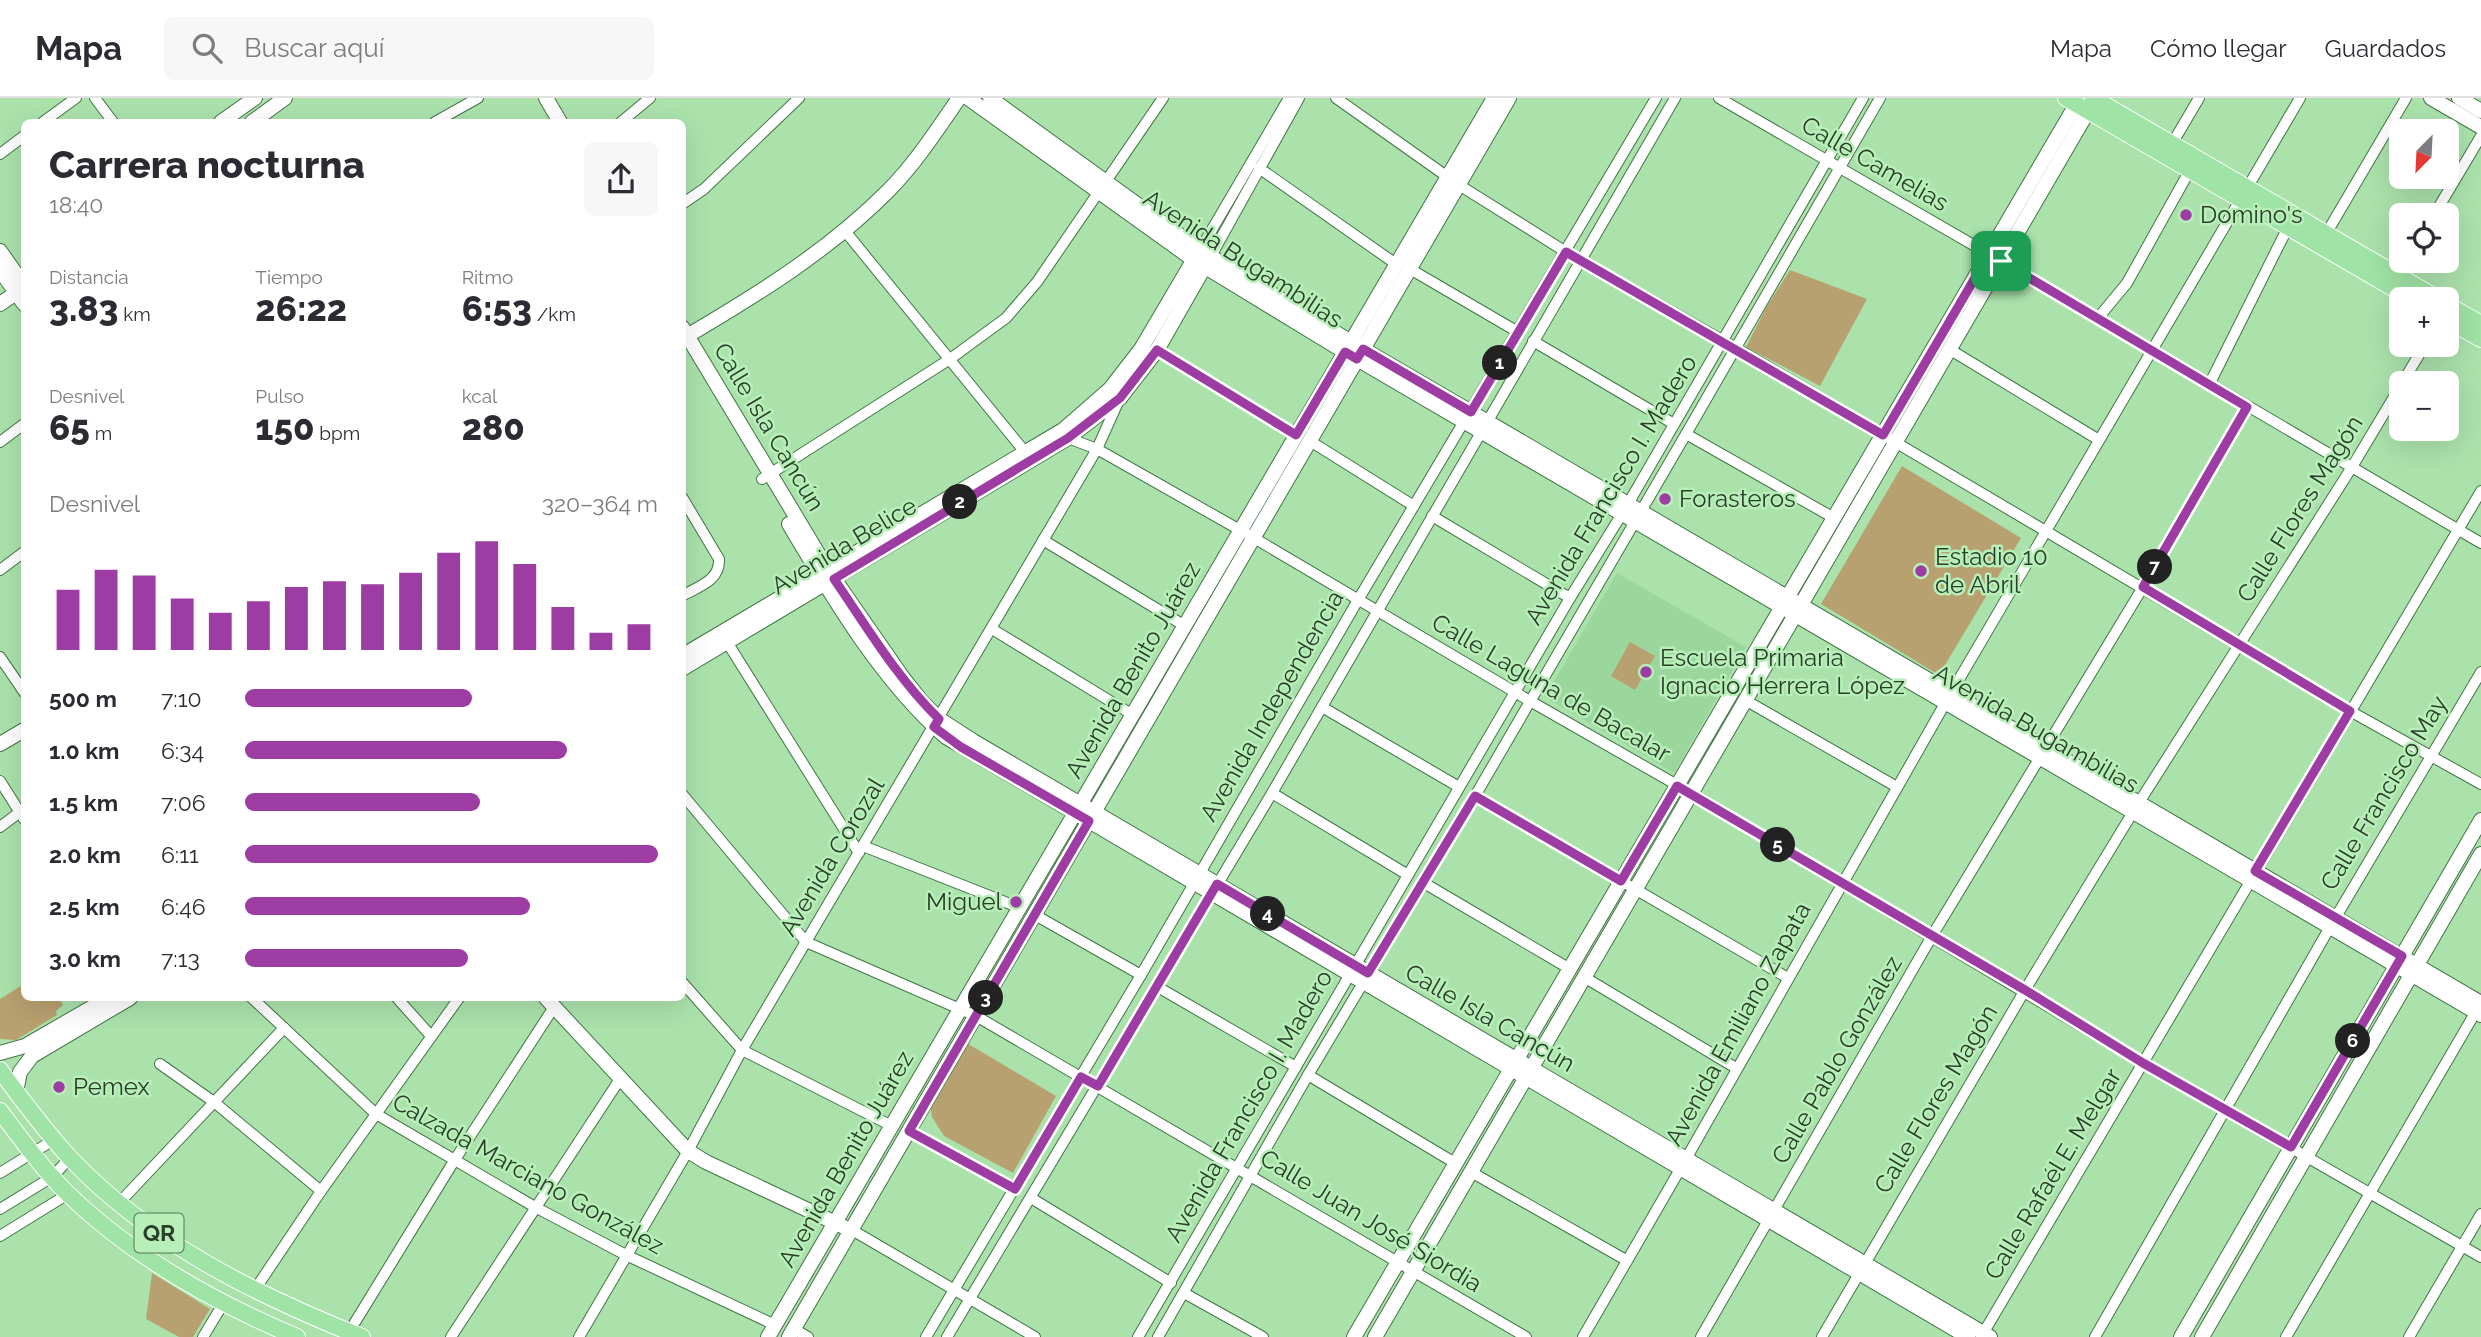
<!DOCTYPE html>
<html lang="es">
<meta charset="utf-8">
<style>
:root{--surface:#fff;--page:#f7f7f7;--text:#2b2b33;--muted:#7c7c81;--line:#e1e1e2;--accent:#9d3ca3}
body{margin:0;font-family:Raleway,sans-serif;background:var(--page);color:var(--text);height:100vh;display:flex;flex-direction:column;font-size:26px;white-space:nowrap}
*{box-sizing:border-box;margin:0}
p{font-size:23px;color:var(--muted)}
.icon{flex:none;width:38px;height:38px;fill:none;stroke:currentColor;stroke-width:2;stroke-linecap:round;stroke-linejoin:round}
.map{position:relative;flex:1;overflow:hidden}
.sheet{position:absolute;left:21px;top:21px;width:665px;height:882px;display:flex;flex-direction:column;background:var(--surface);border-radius:10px;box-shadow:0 7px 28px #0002}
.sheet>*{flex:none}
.needle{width:46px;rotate:204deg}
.tools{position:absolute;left:2389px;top:21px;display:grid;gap:14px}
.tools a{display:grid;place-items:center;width:70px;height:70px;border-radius:10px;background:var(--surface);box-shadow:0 7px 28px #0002;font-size:35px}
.pin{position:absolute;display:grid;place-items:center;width:60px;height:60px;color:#fff;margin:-30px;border-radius:14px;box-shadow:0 4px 10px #0006}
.km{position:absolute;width:35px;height:35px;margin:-18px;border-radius:50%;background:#222;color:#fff;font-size:19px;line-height:35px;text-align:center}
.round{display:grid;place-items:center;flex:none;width:74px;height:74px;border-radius:10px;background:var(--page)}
.overview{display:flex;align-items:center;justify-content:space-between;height:119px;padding:0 28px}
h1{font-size:38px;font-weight:800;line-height:52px}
.metrics{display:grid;grid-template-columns:repeat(3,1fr);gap:10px;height:119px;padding:7px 28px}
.metrics div{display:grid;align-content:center}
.metrics b{font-size:35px;font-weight:800}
.metrics small{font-size:19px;font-weight:400}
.metrics p{font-size:19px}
.chart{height:196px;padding:14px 28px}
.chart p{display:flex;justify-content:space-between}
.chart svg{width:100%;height:126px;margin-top:7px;stroke:var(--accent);stroke-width:6}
ul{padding:0 28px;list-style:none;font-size:23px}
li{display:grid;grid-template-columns:112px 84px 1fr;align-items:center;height:52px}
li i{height:18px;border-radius:9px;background:var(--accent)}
header{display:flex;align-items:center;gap:42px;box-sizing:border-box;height:98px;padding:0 35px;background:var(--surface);border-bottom:2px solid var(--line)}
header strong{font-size:33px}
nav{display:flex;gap:38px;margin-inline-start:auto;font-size:24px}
.search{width:490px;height:63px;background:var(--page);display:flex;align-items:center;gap:18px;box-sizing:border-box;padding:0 24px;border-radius:10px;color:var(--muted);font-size:26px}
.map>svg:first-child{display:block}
.built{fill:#9bd79d}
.green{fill:#b8a170}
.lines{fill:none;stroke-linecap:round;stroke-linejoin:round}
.street-casing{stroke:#427545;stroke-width:12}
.secondary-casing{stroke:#427545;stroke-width:16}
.primary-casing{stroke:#fff;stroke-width:18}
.street{stroke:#fff;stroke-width:10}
.secondary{stroke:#fff;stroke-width:14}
.primary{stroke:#a0e3a6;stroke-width:16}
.route-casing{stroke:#fff;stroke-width:14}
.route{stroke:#9d3ca3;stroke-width:9}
.poi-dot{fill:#9d3ca3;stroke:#b8efb9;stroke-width:2.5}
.labels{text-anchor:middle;stroke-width:5;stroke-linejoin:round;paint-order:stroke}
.shield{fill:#b8efb9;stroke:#547454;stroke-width:2}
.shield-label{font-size:23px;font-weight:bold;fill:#293f29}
.street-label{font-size:24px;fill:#293f29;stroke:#b8efb9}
.poi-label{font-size:24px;fill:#293f29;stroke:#b8efb9;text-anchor:start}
</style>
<header>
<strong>Mapa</strong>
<div class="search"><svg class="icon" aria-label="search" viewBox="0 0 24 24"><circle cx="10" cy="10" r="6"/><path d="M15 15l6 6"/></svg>Buscar aquí</div>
<nav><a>Mapa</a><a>Cómo llegar</a><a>Guardados</a></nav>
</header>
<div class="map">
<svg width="2481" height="1239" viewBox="0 0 2481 1239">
<rect width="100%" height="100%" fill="#abe2ac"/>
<path class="built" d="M1617,475L1746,549L1674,675L1545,599Z"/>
<g class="green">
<path d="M1790,172L1867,201L1820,288L1746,249L1766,210Z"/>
<path d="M1902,368L2021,440L1939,577L1821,506Z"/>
<path d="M1630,544L1655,558L1635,592L1611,578Z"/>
<path d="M24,886V900H59L63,907L56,913L57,917L16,942L0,941V901Z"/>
<path d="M960,941L1056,998L1013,1075L944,1038L932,1019L929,995Z"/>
<path d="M152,1175L210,1211L193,1239H179L146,1221Z"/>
</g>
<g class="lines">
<g class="street-casing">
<g id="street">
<path d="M95,0L113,24"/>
<path d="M1336,0L1459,87L1566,154L1736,250L2350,613L2481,686"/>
<path d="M1719,0L2001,163L2481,445"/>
<path d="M43,24L76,0"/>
<path d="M435,24L478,0"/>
<path d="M621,24L650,0"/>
<path d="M2172,46L2199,0"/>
<path d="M0,56L24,38"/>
<path d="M1259,70L1396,166"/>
<path d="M682,106L704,91L799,0"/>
<path d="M2434,117L2481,38"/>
<path d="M845,133L1029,359"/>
<path d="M2326,136L2406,0"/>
<path d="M1200,152L1289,0"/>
<path d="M1211,158L1299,0"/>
<path d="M1410,171L1518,234"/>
<path d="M2397,181L2408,163"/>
<path d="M2098,220L2127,185L2190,72"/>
<path d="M1533,243L1674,326"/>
<path d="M1949,251L2099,342"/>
<path d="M1157,252L1296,337"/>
<path d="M2402,285L2425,247"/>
<path d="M2209,287L2288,129"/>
<path d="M1686,336L1834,420"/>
<path d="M1068,340L1097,351L1254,440L1530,603L1691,695L2143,965L2481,1159"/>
<path d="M1310,343L1414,408"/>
<path d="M0,344L24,326"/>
<path d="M762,381L950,261L1006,220L1037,184L1163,0"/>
<path d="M682,399L719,461C720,483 699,488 682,498"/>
<path d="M1432,418L1570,500"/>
<path d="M1043,442L1185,528"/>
<path d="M0,472L24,454"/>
<path d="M992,531L1133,617"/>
<path d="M727,544L859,755"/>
<path d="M0,559L24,594"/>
<path d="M1745,602L1897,689"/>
<path d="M1322,609L1459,689"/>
<path d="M0,683L24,721"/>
<path d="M1272,695L1408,777"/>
<path d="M682,696L806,844L976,918L1526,1239"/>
<path d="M1475,698L1788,880"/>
<path d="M0,729L20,714"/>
<path d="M863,748L1020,810"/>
<path d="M1424,785L1570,871"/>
<path d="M1035,817L1141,877"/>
<path d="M1584,879L1736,970"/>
<path d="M682,884L742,952L892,1028"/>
<path d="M1156,888L1296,969"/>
<path d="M252,900L376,1016L535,1109L626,1157L775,1227"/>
<path d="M397,900L431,938"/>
<path d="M160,966L214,1004L321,1093"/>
<path d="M1308,977L1455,1065"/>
<path d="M909,1033L1015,1091"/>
<path d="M1471,1074L1626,1162"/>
<path d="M0,1075L55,1041"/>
<path d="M1031,1100L1171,1185"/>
<path d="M120,1104L284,930"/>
<path d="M0,1111L52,1079L70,1060"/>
<path d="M852,1132L1035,1239"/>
<path d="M0,1138L68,1096"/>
<path d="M254,1193L321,1093L459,900"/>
<path d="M1184,1195L1263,1239"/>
<path d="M794,1231L808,1239"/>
<path d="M349,1234L454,1063L554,909"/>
<path d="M203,1239L223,1206"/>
<path d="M451,1239L620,981"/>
<path d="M579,1239L688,1053L742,952L1097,351L1119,302"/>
<path d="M926,1239L1141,877L1358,502L1656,0"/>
<path d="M947,1239L1272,695L1675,0"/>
<path d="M1138,1239L1570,500L1628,406L1863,0"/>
<path d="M1158,1239L1308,977L1475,698L1686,336L1880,0"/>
<path d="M1583,1239L1686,1061L1951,595L2300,0"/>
<path d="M1701,1239L1932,838L2143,489L2247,309"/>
<path d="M1822,1239L2025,892L2133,714L2352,369L2401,287"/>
<path d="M1981,1239L2481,393"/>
<path d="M2095,1239L2330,829L2481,574"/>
<path d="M2286,1239L2478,910"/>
<path d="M2409,1239L2481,1116"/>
</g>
</g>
<g class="secondary-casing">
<g id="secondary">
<path d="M546,0L560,24"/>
<path d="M968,0L1194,162L1345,254L2481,917"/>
<path d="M990,0L1200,152L1351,244L2481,905"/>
<path d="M2431,0L2481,29"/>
<path d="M2459,0L2481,13"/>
<path d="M221,24L255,0"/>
<path d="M252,24L285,0"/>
<path d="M0,153L24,187"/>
<path d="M0,172L24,206"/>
<path d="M0,206L22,191"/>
<path d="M682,229L828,472L903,580L922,604L939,621L973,643L1990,1239"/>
<path d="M682,241C755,198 827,154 887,94C915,66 937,32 959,0"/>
<path d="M789,426C833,500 881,582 946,639L1968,1239"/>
<path d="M682,558L1063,332L1110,291L1141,251L1197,156"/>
<path d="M682,571L1068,340L1120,300L1157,252L1209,161"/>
<path d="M0,646L24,632"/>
<path d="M546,900L688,1053L706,1064L844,1129"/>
<path d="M0,955L25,948L108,900"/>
<path d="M16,994L20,974L32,958L130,900"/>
<path d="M768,1239L1494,0"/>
<path d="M789,1239L1509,0"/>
<path d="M1354,1239L2080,0"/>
<path d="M1375,1239L2094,3"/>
<path d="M2181,1239L2481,722"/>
<path d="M2202,1239L2481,756"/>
</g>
</g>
<g class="primary-casing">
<g id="primary">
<path d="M2066,0L2412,201"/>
<path d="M2093,0L2438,201"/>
<path d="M2446,206L2481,226"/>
<path d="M2446,221L2481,241"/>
<path d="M0,972C22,1002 45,1033 70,1060C151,1145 254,1196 362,1239"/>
<path d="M0,1013C21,1041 42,1070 67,1095C133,1159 213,1204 297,1239"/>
</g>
</g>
<use href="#street" class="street"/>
<use href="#secondary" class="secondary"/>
<use href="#primary" class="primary"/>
</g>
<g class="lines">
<g class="route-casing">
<path id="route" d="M1566,154L1883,337L1989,156L2247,309L2143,489L2350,613L2255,773L2402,858L2291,1049L2143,965L2025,892L1677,688L1621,783L1475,698L1368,875L1217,786L1098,988L1081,979L1015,1091L909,1033L1089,723L961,649L934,629L939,621C897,580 867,529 834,481L1068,340L1120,300L1157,252L1296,337L1345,254L1357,261L1363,251L1471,314Z"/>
</g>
<use href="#route" class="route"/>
</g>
<g class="poi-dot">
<circle cx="2186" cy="117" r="7"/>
<circle cx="1665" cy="401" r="7"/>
<circle cx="1921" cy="473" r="7"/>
<circle cx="1646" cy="574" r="7"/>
<circle cx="1016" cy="804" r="7"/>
<circle cx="59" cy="989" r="7"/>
</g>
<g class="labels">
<rect class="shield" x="134.5" y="1115.5" width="49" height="39" rx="5"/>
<g class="shield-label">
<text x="159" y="1143">QR</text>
</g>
<g class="street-label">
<text transform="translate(1875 66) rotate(30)" y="8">Calle Camelias</text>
<text transform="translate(1243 161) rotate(33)" y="8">Avenida Bugambilias</text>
<text transform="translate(769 329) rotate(59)" y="8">Calle Isla Cancún</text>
<text transform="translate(1611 392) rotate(-59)" y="8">Avenida Francisco I. Madero</text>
<text transform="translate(2300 411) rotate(-58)" y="8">Calle Flores Magón</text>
<text transform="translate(844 448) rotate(-31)" y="8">Avenida Belice</text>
<text transform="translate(1133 572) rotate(-60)" y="8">Avenida Benito Juárez</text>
<text transform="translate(1551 590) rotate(30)" y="8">Calle Laguna de Bacalar</text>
<text transform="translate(1272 608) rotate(-60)" y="8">Avenida Independencia</text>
<text transform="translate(2036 631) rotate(30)" y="8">Avenida Bugambilias</text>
<text transform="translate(2384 695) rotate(-59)" y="8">Calle Francisco May</text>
<text transform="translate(832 759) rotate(-59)" y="8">Avenida Corozal</text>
<text transform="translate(1490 920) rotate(30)" y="8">Calle Isla Cancún</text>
<text transform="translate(1738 926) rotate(-61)" y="8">Avenida Emiliano Zapata</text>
<text transform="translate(1837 962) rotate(-60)" y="8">Calle Pablo González</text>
<text transform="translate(1936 1001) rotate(-59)" y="8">Calle Flores Magón</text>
<text transform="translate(1249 1008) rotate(-60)" y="8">Avenida Francisco I. Madero</text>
<text transform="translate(846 1061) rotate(-60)" y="8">Avenida Benito Juárez</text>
<text transform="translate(528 1076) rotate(29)" y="8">Calzada Marciano González</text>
<text transform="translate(2053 1076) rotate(-59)" y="8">Calle Rafaél E. Melgar</text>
<text transform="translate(1371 1123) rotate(31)" y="8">Calle Juan José Siordia</text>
</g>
<g class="poi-label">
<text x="2200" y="125">Domino's</text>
<text x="1679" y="409">Forasteros</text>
<text x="1935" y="467">Estadio 10<tspan x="1935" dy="28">de Abril</tspan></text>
<text x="1660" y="568">Escuela Primaria<tspan x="1660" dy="28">Ignacio Herrera López</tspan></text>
<text x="1002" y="812" text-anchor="end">Miguel</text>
<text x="73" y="997">Pemex</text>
</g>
</g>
</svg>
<div class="tools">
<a><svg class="needle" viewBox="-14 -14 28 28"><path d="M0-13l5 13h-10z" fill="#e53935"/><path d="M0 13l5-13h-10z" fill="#7c7c81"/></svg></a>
<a><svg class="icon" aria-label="locate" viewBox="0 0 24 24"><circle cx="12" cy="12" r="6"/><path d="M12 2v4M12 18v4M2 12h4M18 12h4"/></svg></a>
<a>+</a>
<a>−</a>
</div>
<div class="pin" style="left:2001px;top:163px;background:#1e9e55"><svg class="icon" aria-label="arrive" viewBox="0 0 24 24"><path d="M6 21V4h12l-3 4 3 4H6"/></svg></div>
<b class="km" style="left:1500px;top:265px">1</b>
<b class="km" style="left:960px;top:404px">2</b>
<b class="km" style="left:986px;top:900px">3</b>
<b class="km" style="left:1268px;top:816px">4</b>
<b class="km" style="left:1778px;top:747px">5</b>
<b class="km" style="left:2353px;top:943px">6</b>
<b class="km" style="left:2155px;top:469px">7</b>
<section class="sheet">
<div class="overview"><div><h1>Carrera nocturna</h1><p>18:40</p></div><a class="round"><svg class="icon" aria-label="share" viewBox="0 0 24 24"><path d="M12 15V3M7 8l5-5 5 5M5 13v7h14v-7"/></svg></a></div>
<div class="metrics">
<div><p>Distancia</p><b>3.83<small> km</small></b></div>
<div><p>Tiempo</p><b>26:22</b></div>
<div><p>Ritmo</p><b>6:53<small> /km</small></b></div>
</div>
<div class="metrics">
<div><p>Desnivel</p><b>65<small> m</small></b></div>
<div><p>Pulso</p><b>150<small> bpm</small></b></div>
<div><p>kcal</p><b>280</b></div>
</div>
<div class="chart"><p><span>Desnivel</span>320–364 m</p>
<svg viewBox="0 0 160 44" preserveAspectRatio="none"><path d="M5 44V23M15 44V16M25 44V18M35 44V26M45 44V31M55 44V27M65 44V22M75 44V20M85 44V21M95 44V17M105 44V10M115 44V6M125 44V14M135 44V29M145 44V38M155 44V35"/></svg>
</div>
<ul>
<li><b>500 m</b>7:10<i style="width:55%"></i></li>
<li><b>1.0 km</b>6:34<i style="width:78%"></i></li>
<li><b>1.5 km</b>7:06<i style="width:57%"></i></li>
<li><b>2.0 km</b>6:11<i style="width:100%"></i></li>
<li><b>2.5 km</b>6:46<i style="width:69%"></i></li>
<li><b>3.0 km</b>7:13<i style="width:54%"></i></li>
</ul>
</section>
</div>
